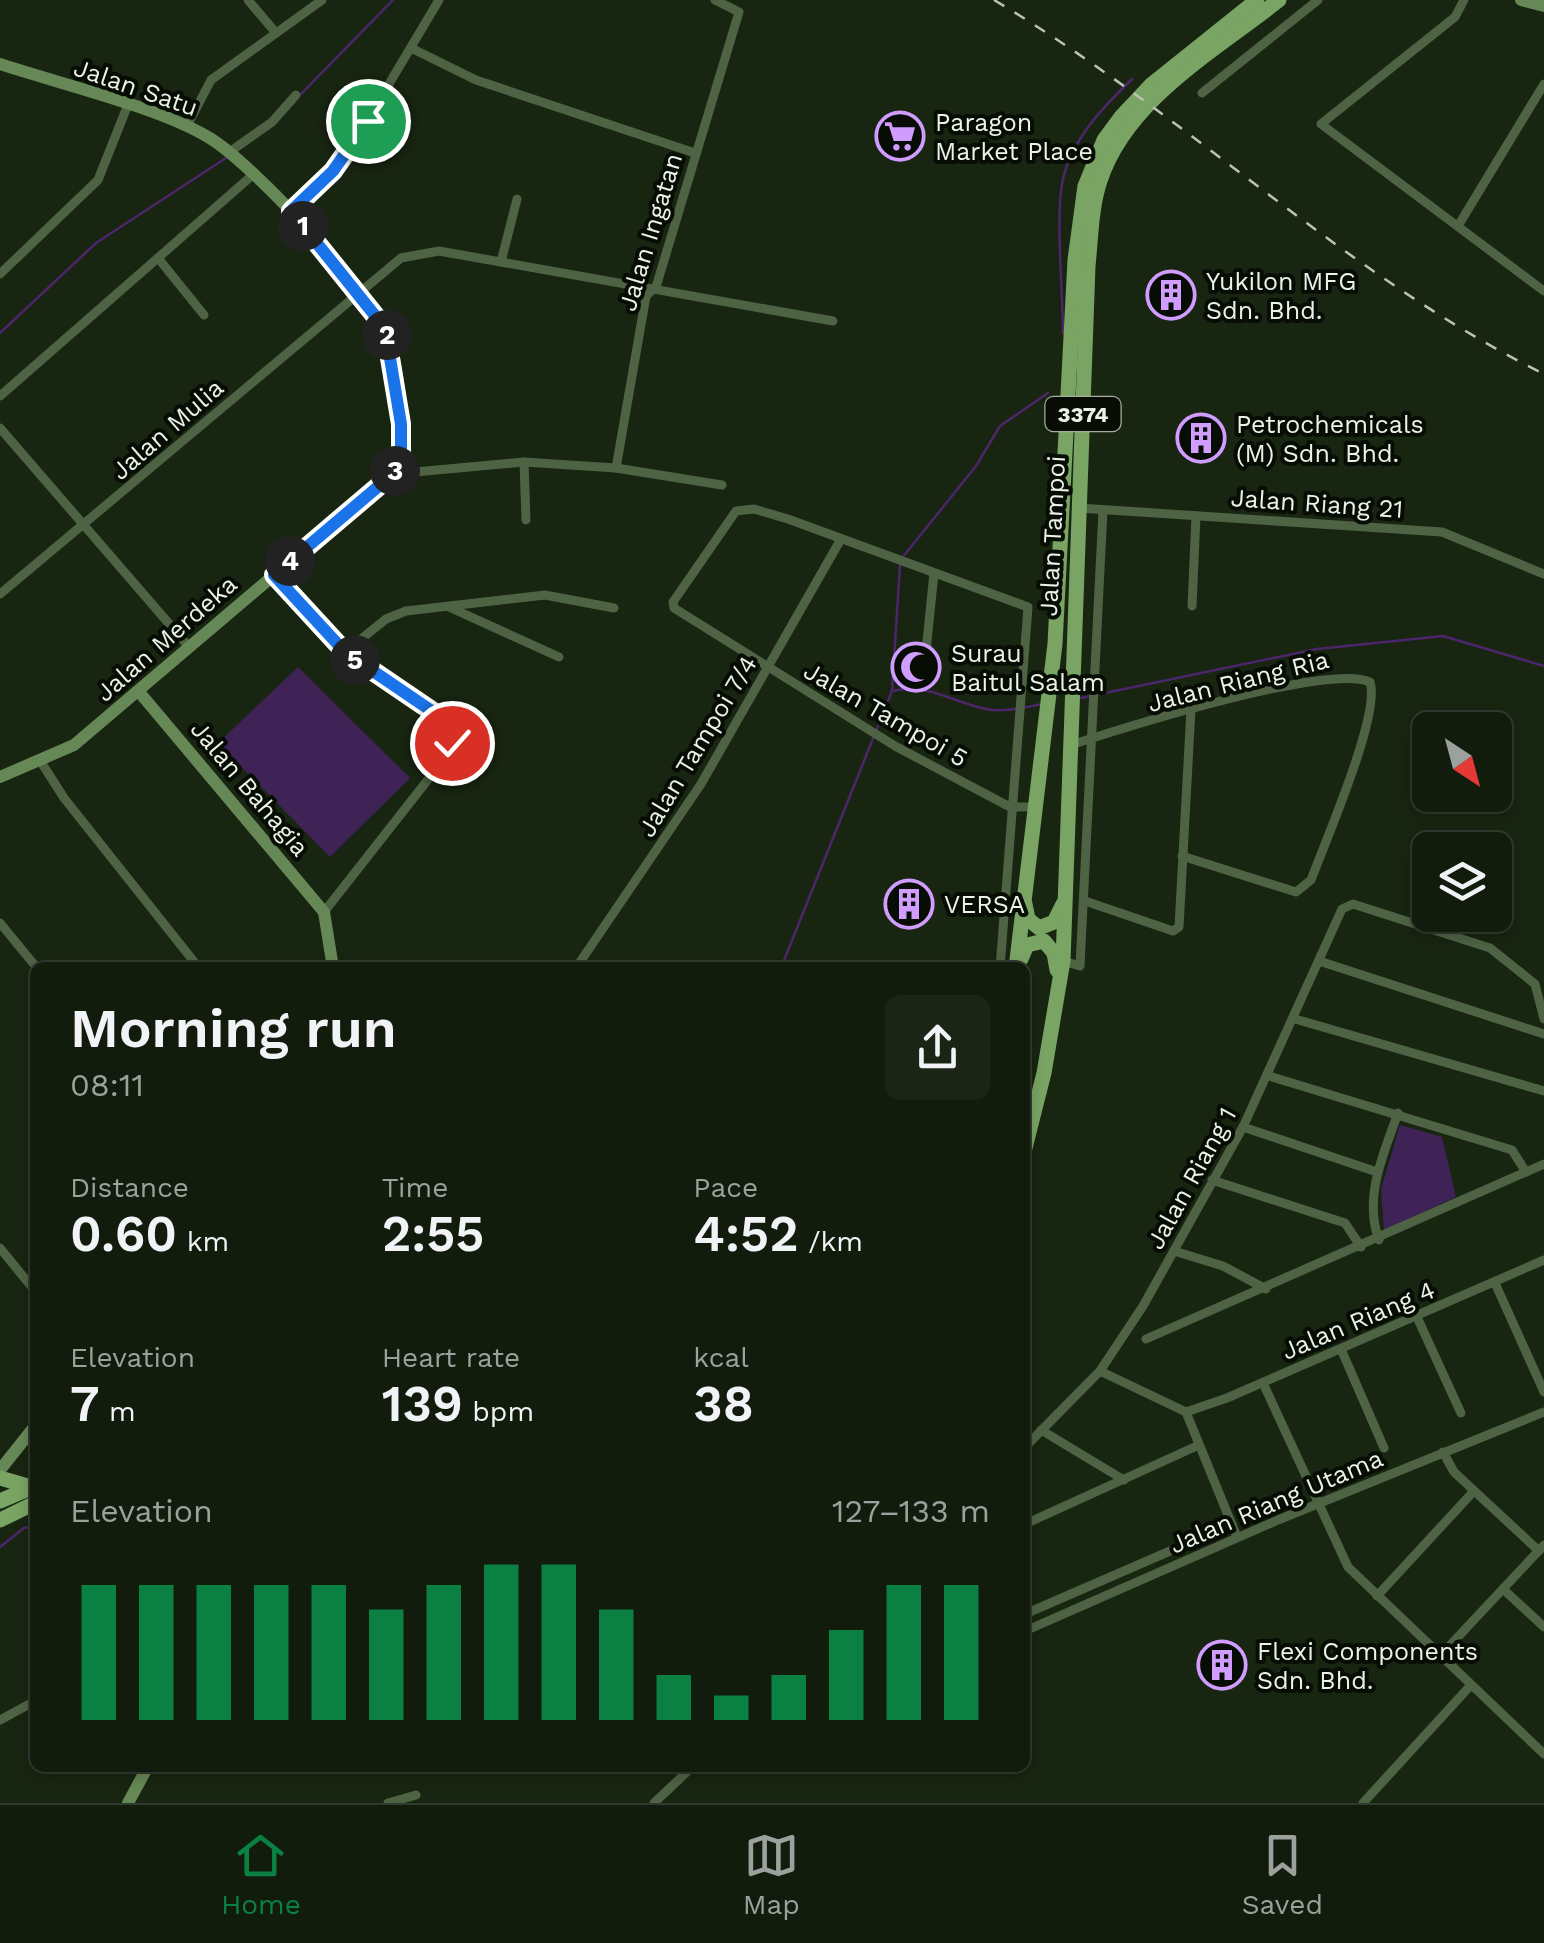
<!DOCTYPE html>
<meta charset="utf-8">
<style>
:root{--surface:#121c0d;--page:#1b2516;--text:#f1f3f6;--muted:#9ca19d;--line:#313a2e;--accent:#0b8043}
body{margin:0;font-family:"Work Sans",sans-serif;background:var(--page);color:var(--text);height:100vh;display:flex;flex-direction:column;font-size:38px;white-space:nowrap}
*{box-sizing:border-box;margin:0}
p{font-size:32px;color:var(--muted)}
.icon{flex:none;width:55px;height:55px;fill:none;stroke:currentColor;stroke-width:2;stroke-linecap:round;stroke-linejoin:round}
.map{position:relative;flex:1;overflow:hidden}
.panel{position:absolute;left:30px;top:962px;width:1000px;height:810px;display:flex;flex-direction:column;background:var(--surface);border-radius:15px;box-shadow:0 5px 15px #0003,0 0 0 2px var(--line)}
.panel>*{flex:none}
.needle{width:65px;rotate:144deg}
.fabs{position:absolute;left:1412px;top:712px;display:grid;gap:20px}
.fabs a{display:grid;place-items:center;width:100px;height:100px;border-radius:15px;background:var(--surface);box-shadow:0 5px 15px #0003,0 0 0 2px var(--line);font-size:50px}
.pin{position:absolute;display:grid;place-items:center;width:85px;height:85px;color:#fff;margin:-42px;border:5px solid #fff;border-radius:50%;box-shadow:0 2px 10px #0007}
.km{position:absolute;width:50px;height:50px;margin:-25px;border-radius:50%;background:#222;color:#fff;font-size:28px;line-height:50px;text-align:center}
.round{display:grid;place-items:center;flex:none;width:105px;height:105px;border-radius:15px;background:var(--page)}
.summary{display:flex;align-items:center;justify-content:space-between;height:170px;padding:0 40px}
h1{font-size:55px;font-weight:600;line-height:75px}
.metrics{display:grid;grid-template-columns:repeat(3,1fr);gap:15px;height:170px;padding:10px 40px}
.metrics div{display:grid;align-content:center}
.metrics b{font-size:50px;font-weight:600}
.metrics small{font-size:28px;font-weight:400}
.metrics p{font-size:28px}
.chart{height:280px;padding:20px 40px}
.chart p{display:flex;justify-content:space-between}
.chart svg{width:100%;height:180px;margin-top:10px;stroke:var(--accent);stroke-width:6}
.dock{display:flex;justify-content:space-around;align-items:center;height:140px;border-top:2px solid var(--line);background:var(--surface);font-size:28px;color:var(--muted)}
.dock a{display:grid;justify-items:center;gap:5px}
.dock .on{color:var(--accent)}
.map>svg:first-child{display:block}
.green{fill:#3f2256}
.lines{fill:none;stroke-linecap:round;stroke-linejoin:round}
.stream{stroke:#4c256b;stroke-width:2.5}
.street{stroke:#4e6344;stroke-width:9}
.secondary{stroke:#668856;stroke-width:12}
.primary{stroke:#79a464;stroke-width:15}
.rail{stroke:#bac4b5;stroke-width:2.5;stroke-dasharray:12 12;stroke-linecap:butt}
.route-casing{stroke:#fff;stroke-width:20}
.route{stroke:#1a73e8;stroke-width:12}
.labels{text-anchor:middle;stroke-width:8;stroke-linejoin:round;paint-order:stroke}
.shield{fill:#070c05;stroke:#a6aea2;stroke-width:2.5}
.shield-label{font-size:22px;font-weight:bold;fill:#eaf3e6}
.street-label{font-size:25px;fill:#eaf3e6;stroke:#070c05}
.poi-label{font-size:25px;fill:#eaf3e6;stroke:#070c05;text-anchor:start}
</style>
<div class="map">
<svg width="1544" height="1803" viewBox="0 0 1544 1803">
<rect width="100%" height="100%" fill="#182511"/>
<g class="green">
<path d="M298,667L410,778L330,857L218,743Z"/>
<path d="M1400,1125L1442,1137L1456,1197L1384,1230L1381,1189Z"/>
</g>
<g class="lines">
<g class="stream">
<path d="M300,95L393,0"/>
<path d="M0,333L96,243L226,158"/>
<path d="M1063,333C1063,293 1055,214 1063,179C1072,139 1104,106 1132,79"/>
<path d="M902,558L976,466L1000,426L1048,393"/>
<path d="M892,691C930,683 951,702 986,709C1004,713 1025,707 1043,704"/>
<path d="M1081,698L1317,649L1443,636L1544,666"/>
<path d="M877,729L892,691L900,565"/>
<path d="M781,968L874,736"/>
<path d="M0,1547L24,1528L35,1526"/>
</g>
<g class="street">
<path d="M248,0L276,33"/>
<path d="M1464,0L1455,17L1321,124L1544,291"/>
<path d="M411,48L476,80L695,153"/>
<path d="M1202,93L1318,0"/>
<path d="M187,126L211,80L322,0"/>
<path d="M231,151L272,122L296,95"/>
<path d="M291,211L352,146L439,0"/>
<path d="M1458,226L1544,84"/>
<path d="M158,258L204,315"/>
<path d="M501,262L517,199"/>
<path d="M0,274L98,180L127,107"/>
<path d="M0,396L255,173"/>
<path d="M0,428L190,648"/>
<path d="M524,462L526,520"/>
<path d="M616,468L646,296L656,287L739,12L715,0"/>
<path d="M393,474L524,462L616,468L722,485"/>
<path d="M1079,508L1442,532L1544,574"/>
<path d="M274,575C302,605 328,642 362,665C390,684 445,702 452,738L441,763L324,912"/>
<path d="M0,594L401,258L439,251L833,321"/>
<path d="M1192,606L1196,516"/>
<path d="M449,607L559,657"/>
<path d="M926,651L934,573"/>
<path d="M345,652L386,619L406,611L545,595L614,608"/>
<path d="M1071,745C1123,728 1328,663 1370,682C1381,714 1325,842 1311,880L1296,892L1182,856"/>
<path d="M41,762L64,798L199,968"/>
<path d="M1085,901L1173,931L1179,927L1191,709"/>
<path d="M0,923L37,968"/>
<path d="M1063,961L1080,966L1103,510"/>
<path d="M1319,961L1544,1034"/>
<path d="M576,968L701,784L841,539"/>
<path d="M1000,968L1028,607L788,519L754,509L736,511L673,602L674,608L895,746L1010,807H1034"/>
<path d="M1295,1019L1544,1091"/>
<path d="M1269,1076L1512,1150L1526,1172"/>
<path d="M1243,1127L1377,1172"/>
<path d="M1212,1180L1345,1223L1361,1247"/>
<path d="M1379,1240C1363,1197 1384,1153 1398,1113"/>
<path d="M0,1248L35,1291"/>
<path d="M1174,1251L1223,1266L1266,1289"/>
<path d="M1495,1283L1544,1392"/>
<path d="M1417,1317L1461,1413"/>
<path d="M1146,1339L1544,1164"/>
<path d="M1341,1349L1384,1448"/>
<path d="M1100,1371L1186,1412L1237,1537"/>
<path d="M1263,1383L1348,1567L1544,1754"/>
<path d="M1186,1412L1227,1398L1544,1260"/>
<path d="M1041,1430L1124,1480"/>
<path d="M1025,1447L1100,1371L1143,1306L1243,1127L1342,909L1353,904L1490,948L1535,984L1544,1019"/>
<path d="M1443,1452L1454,1472L1539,1551"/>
<path d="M1025,1524L1199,1445"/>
<path d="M1503,1589L1544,1627"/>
<path d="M1377,1596L1473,1492"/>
<path d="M1025,1614L1232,1524"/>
<path d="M1025,1631L1278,1520L1544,1412"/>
<path d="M1441,1655L1544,1545"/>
<path d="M0,1720L35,1701"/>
<path d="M388,1803L416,1795"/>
<path d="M654,1803L691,1768"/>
<path d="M1363,1803L1471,1685"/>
</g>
<g class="secondary">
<path d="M1521,0L1544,6"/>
<path d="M0,64C60,84 155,106 208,137C250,161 368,288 386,332C399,362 409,446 393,474L74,745L0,777"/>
<path d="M140,693L324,912L333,968"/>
<path d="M0,1470L35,1426"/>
<path d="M128,1803L147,1768"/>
</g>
<g class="primary">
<path d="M1025,904L1028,919L1039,928L1054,922L1063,904"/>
<path d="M1021,959L1027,945L1044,941L1054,953L1057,970"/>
<path d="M1016,968L1055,644L1075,260L1085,186L1104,140L1121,117L1152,84L1257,0"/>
<path d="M1025,1148L1044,1073L1063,961L1088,266C1091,238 1091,208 1100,181C1126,100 1216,50 1279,0"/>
<path d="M0,1478L31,1487"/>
<path d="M0,1501L35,1486"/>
<path d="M0,1520L35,1503"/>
</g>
<path class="rail" d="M994,0C1185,113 1344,275 1544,374"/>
</g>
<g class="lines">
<g class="route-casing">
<path id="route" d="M368,121L333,171L291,211L385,328L401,424V454L393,474L274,575L345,652L445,720L452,743"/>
</g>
<use href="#route" class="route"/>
</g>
<defs>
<g id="supermarket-ring" transform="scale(2.5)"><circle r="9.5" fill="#070c05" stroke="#d09dff" stroke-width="1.5"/><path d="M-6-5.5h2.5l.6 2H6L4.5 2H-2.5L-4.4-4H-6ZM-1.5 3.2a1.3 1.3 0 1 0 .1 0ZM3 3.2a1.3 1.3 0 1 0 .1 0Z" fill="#d09dff"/></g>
<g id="building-ring" transform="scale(2.5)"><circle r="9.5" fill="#070c05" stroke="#d09dff" stroke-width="1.5"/><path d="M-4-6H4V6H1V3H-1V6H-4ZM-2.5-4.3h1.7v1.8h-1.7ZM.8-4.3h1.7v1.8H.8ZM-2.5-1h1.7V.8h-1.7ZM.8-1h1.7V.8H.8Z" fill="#d09dff"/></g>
<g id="mosque-ring" transform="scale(2.5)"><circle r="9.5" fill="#070c05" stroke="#d09dff" stroke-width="1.5"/><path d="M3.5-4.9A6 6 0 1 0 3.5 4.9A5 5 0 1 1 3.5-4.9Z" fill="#d09dff"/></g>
</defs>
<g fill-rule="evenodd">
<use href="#supermarket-ring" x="900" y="136"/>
<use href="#building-ring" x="1171" y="295"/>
<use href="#building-ring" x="1201" y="438"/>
<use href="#mosque-ring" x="916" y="667"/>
<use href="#building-ring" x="909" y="904"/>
<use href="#building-ring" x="1222" y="1665"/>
</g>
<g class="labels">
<rect class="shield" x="1045.5" y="397" width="75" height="34" rx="8"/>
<g class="shield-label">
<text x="1083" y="422">3374</text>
</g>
<g class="street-label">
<text transform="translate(136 87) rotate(19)" y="9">Jalan Satu</text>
<text transform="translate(650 232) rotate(-73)" y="9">Jalan Ingatan</text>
<text transform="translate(167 429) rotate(-41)" y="9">Jalan Mulia</text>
<text transform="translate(1317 503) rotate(4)" y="9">Jalan Riang 21</text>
<text transform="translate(1052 536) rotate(-87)" y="9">Jalan Tampoi</text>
<text transform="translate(166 638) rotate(-41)" y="9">Jalan Merdeka</text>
<text transform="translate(1238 681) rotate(-14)" y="9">Jalan Riang Ria</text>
<text transform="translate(886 714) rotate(30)" y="9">Jalan Tampoi 5</text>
<text transform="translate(697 746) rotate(-59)" y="9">Jalan Tampoi 7/4</text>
<text transform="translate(250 788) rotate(50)" y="9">Jalan Bahagia</text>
<text transform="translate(1191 1178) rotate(-61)" y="9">Jalan Riang 1</text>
<text transform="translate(1358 1320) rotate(-23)" y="9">Jalan Riang 4</text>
<text transform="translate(1276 1501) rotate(-23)" y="9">Jalan Riang Utama</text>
</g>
<g class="poi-label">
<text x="935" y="131">Paragon<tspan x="935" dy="29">Market Place</tspan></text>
<text x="1206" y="290">Yukilon MFG<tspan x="1206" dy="29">Sdn. Bhd.</tspan></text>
<text x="1236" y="433">Petrochemicals<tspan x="1236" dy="29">(M) Sdn. Bhd.</tspan></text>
<text x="951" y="662">Surau<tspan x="951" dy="29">Baitul Salam</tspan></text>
<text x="944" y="913">VERSA</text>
<text x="1257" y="1660">Flexi Components<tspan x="1257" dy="29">Sdn. Bhd.</tspan></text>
</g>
</g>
</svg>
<div class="fabs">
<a><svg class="needle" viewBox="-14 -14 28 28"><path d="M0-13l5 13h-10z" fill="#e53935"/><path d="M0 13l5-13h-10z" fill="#9ca19d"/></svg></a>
<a><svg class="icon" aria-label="layers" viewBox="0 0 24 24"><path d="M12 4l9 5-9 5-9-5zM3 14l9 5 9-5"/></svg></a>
</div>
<div class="pin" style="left:368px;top:121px;background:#1e9e55"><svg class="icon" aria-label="arrive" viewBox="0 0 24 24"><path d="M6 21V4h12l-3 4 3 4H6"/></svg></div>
<div class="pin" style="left:452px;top:743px;background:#d93025"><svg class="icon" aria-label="check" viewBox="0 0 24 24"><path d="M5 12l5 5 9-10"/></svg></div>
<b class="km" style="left:303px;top:226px">1</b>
<b class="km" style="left:387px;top:335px">2</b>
<b class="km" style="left:395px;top:471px">3</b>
<b class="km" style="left:290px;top:561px">4</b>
<b class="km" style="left:355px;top:660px">5</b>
<section class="panel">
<div class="summary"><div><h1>Morning run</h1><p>08:11</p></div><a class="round"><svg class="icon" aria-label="share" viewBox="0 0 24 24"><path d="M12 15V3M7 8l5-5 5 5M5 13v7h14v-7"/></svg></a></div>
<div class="metrics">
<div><p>Distance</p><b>0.60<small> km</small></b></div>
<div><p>Time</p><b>2:55</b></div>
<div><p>Pace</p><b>4:52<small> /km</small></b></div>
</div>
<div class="metrics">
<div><p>Elevation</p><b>7<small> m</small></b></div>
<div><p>Heart rate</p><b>139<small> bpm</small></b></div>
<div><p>kcal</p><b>38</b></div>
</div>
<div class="chart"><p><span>Elevation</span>127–133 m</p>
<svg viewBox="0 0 160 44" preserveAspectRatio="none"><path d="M5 44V11M15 44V11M25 44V11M35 44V11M45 44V11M55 44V17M65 44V11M75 44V6M85 44V6M95 44V17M105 44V33M115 44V38M125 44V33M135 44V22M145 44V11M155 44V11"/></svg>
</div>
</section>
</div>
<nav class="dock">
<a class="on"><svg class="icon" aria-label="home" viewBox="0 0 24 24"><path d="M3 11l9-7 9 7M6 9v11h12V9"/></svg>Home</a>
<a><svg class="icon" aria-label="map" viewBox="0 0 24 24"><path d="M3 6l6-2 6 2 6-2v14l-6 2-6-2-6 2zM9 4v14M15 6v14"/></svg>Map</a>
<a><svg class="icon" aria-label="saved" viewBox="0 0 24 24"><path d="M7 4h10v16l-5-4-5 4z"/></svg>Saved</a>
</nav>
